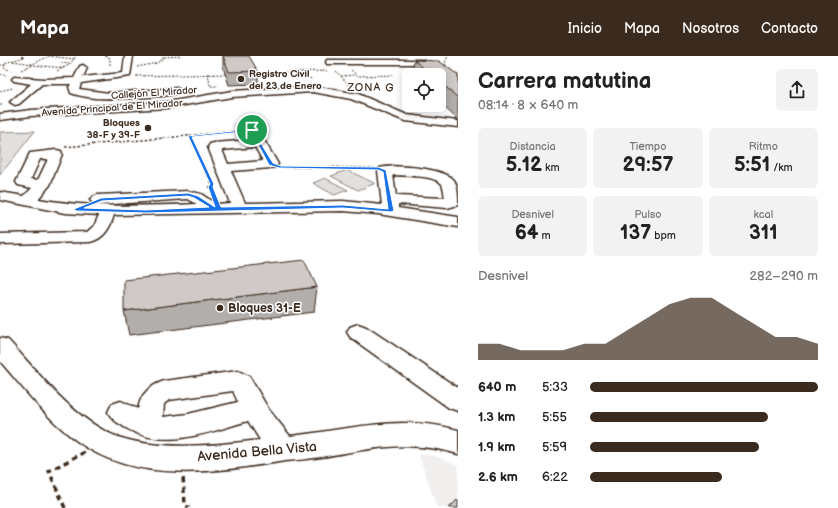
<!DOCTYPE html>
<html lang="es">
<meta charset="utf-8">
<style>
:root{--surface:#fff;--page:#f2f2f2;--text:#222;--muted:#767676;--accent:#3b2a1e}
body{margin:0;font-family:"Balsamiq Sans",sans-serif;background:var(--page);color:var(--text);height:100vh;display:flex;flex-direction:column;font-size:15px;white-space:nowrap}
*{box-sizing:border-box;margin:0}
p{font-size:13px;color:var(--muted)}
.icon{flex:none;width:22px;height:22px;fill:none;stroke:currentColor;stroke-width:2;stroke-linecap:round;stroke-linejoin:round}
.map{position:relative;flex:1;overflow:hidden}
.side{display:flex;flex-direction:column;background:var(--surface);width:380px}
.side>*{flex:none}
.fabs{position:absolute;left:402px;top:12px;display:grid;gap:8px}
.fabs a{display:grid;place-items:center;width:44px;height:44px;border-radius:6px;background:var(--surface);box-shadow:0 2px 10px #0003;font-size:20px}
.pin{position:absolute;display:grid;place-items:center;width:34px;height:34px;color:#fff;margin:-17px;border:2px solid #fff;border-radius:50%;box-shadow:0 1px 4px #0007}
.round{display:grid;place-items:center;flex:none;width:42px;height:42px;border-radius:6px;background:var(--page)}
.overview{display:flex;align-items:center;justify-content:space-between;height:68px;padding:0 20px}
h1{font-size:22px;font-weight:800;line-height:30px}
.stats{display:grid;grid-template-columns:repeat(3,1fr);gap:6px;height:68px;padding:4px 20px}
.stats div{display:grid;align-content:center;border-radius:6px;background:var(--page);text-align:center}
.stats b{font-size:20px;font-weight:800}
.stats small{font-size:11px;font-weight:400}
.stats p{font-size:11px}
.chart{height:112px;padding:8px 20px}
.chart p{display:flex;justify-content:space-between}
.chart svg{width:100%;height:72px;margin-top:4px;fill:var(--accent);opacity:.7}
ul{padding:0 20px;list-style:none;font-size:13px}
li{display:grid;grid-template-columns:64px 48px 1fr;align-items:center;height:30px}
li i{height:10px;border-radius:5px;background:var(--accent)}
header{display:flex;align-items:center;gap:24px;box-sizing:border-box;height:56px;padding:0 20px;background:var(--accent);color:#fff}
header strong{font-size:19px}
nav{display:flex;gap:22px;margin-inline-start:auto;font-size:14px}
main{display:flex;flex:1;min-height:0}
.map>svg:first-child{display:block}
.built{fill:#f1efee}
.green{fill:#e2e0de;stroke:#8e857e}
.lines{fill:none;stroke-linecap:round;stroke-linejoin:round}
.minor-casing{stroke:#3b2a1e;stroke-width:3}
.path-far3{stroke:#3b2a1e;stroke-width:1;stroke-dasharray:2 1.5;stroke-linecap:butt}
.path-far2{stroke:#3b2a1e;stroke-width:1.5;stroke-dasharray:2.5 2;stroke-linecap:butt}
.path-far1{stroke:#3b2a1e;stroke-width:2;stroke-dasharray:3.5 2.5;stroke-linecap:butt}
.path{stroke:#3b2a1e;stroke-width:3.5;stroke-dasharray:5.5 4;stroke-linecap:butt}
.minor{fill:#fff;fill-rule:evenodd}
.wall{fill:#b2aeab;stroke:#3b2a1e}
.building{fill:#cfcac7;stroke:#3b2a1e}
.route{fill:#1a73e8;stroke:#fff;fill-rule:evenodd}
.poi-dot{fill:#3b2a1e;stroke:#fff;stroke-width:1.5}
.labels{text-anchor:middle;stroke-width:3;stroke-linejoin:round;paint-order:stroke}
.far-poi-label{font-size:10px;font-weight:bold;fill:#3b2a1e;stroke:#fff;text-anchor:start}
.far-street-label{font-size:10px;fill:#3b2a1e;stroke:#fff}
.far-neighbourhood-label{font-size:11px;letter-spacing:1px;fill:#3b2a1e;stroke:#fff}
.poi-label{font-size:12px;font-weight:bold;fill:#3b2a1e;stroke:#fff;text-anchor:start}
.near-street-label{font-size:14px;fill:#3b2a1e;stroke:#fff}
</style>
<header>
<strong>Mapa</strong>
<nav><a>Inicio</a><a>Mapa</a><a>Nosotros</a><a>Contacto</a></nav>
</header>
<main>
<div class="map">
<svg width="458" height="452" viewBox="0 0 458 452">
<rect width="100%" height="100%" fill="#fff"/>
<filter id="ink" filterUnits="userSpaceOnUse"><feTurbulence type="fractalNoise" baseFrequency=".025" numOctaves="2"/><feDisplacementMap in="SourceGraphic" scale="8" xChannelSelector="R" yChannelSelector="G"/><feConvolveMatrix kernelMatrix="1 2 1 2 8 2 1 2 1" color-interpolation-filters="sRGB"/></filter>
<g filter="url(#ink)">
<path class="built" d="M419,399L436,400L458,409V452H437Z"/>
<g class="green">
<path d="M35,75L0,119V76Z"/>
<path d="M347,114L374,127V128L358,134L331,120Z"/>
<path d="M325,122L348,134L334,139L313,127Z"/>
</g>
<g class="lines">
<g class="minor-casing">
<g id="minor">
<path d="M125,0H133L130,20L81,27L79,33L109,37L177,32L182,35C176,42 108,43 95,42C87,41 79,40 71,37L69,31L71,28H42L19,48L15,49L10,46L31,28L14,25L12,23L14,21L44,23L74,22L80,10L83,9L87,12L83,21L123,17Z"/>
<path d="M327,4H422L426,6L422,8H327L326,6Z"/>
<path d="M313,30L358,38L407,59L458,65V71L405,65L351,43L313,36L232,41L167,52L31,60L0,64V58L31,54L167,46L232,35Z"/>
<path d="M252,71L256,72L258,74L278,108L276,111L271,112L231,115L245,147L343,145L382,149L378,115L380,112C395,108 444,112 454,124C458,131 458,140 458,149L447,152L398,148V152L458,161V171L378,158L343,155L114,159C110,172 104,183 90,186L0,188V178L87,176L94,170L99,159L65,157L0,144V136L24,140L32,132L18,129L16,126L30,97L56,94L61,95L62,98L50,129L38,143C91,152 144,150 197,148L188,143L98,149L93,147L90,144L93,141L98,139L188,135L201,138L216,148L230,147L208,91L210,88L214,87L252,84L246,74L248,72ZM255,91L263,105L228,108L222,94ZM40,103H48L38,124L31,123ZM393,119C404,120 432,119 441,127C444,130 444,138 445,142L396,140Z"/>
<path d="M358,268L366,271L458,332V355L449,352L350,281L347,276L350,271Z"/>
<path d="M0,282L8,284C39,317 70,360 113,379C154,396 218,389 260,384L248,365C209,376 165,395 126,372C118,367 112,364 108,356L112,348L121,345L138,353C141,337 150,330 164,325L238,315L249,320L269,354L290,380C348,374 399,358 458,374V398C407,383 371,393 321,401C309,403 297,404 285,405C218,416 136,429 77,385C47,363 24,333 0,305ZM233,335L238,346L188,358L163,361L164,348L169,344Z"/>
</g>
</g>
<g class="path-far3">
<path d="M48,0L75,3"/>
<path d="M105,0L110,2V9"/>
<path d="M164,1L180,0"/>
<path d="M13,5L32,8"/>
<path d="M61,7L71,8"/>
<path d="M0,9H5"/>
<path d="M31,9L64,12"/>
<path d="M137,11L157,7L163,3V0"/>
<path d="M447,13L445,7L448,0"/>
<path d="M21,14L47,1"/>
<path d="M351,14L358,20L394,19"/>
<path d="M12,15L4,12L5,7L24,1L21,0"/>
<path d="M57,15L69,9L76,0"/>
<path d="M336,15L349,29"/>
<path d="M301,16L306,21L312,23"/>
<path d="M208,17L210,30H218"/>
<path d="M256,17L327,15"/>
<path d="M0,18L7,20"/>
<path d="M136,20L227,18"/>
<path d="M341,20L356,19"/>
<path d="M0,35L13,32"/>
<path d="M0,49H3"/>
</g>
<g class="path-far2">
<path d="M190,80L206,115"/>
<path d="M65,91L242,75"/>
<path d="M283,111L374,112"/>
</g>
<path class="path-far1" d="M206,114L212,128L210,131L213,137"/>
<g class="path">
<path d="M183,422L185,448L189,452"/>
<path d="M65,452L49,415L85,396"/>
</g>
<use href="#minor" class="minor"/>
</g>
<g class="wall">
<path d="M223,0L258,15V28L229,29L223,11Z"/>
<path d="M414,4L458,19V64L439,46V19H411Z"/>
<path d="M317,231L314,256L129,279L124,255Z"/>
</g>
<g class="building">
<path d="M223,0H249L258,15L229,16Z"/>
<path d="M414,4L439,5L458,19V42L439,25V19H432Z"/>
<path d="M304,204L317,231L124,255V224Z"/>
<path d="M457,444L458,445V452H449Z"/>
</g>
</g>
<path class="route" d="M252,73L273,107L281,110L378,111L386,114L394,155L391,156L343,152L146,157L76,155L74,153L101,142L188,137L198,140L215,151L208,131L210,128L188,80ZM251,75L269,109L279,112L378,114L383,116L388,153L343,149L221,151L213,131L214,128L192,81ZM188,140L194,142L209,151L146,154L84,152L102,145Z"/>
<g class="poi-dot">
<circle cx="241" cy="23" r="4"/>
<circle cx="148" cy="72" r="4"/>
<circle cx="220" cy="252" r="4"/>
</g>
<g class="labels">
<g class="far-poi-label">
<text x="249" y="21">Registro Civil<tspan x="249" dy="12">del 23 de Enero</tspan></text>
<text x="140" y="70" text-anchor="end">Bloques<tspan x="140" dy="12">38-F y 39-F</tspan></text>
</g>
<g class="far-street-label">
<text transform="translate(154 36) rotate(-4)" y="4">Callejón El Mirador</text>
<text transform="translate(112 51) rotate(-4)" y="4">Avenida Principal de El Mirador</text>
</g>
<g class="far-neighbourhood-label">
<text x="371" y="35">ZONA G</text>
</g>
<g class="poi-label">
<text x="228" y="256">Bloques 31-E</text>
</g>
<g class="near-street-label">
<text transform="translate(257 395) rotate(-5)" y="5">Avenida Bella Vista</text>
</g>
</g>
</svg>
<div class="fabs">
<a><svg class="icon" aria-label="locate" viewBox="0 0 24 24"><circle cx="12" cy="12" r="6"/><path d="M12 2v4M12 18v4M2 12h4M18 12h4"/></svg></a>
</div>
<div class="pin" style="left:252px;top:74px;background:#1e9e55"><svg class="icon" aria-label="arrive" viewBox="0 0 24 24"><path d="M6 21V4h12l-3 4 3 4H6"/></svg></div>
</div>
<section class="side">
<div class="overview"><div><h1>Carrera matutina</h1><p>08:14 · 8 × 640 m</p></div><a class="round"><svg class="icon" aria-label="share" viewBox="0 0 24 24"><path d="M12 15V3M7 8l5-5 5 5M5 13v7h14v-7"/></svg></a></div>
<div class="stats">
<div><p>Distancia</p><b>5.12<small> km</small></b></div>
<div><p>Tiempo</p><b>29:57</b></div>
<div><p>Ritmo</p><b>5:51<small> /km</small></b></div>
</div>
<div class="stats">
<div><p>Desnivel</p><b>64<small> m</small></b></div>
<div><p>Pulso</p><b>137<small> bpm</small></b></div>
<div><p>kcal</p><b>311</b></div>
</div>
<div class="chart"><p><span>Desnivel</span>282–290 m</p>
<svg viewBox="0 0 160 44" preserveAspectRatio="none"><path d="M0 44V34L10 34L20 38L30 38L40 38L50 34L60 34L70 26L80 18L90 10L100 6L110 6L120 14L130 22L140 30L150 30L160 34V44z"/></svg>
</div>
<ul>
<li><b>640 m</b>5:33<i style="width:100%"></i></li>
<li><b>1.3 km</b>5:55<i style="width:78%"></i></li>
<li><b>1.9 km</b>5:59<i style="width:74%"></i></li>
<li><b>2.6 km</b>6:22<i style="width:58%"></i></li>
</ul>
</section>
</main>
